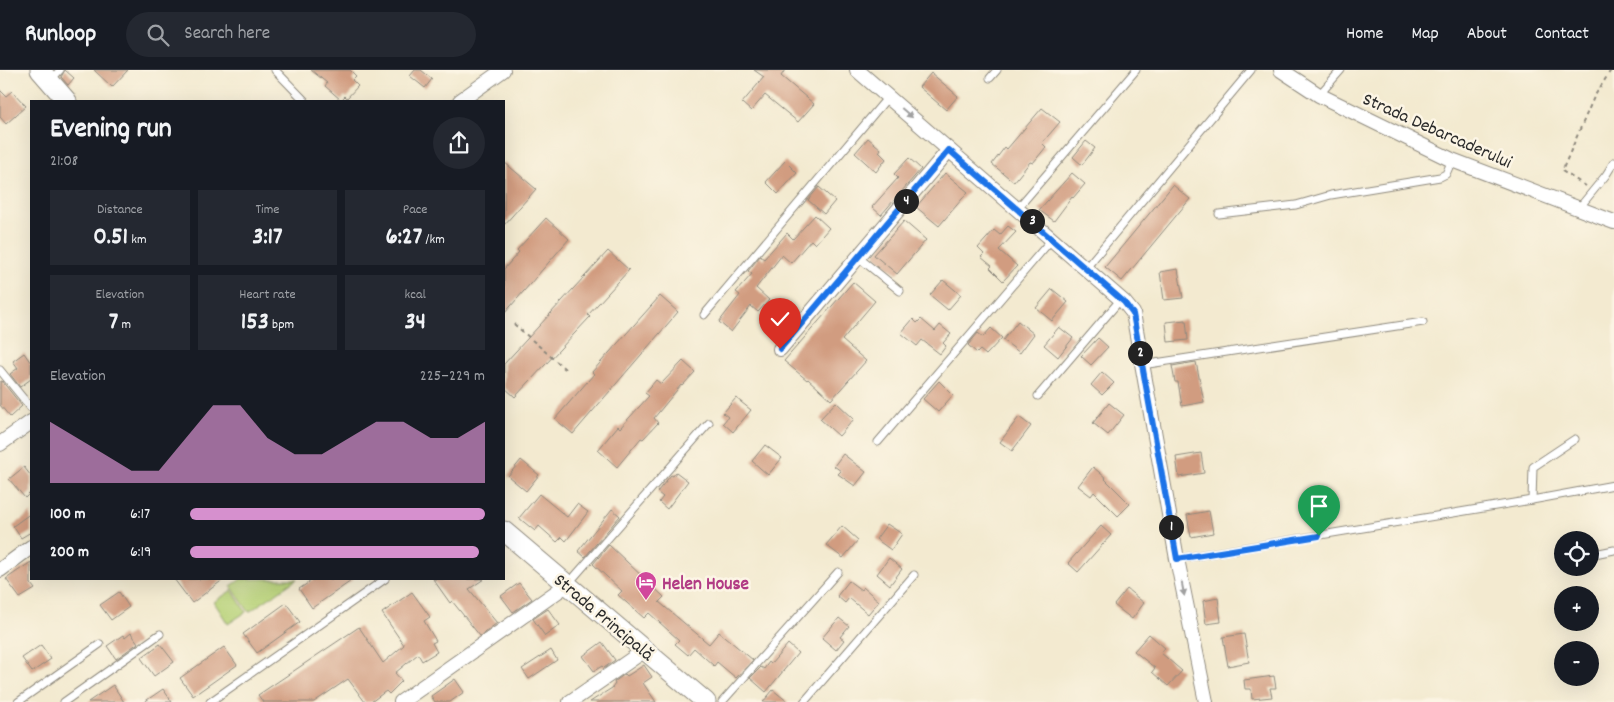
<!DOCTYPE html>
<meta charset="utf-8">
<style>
:root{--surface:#171b24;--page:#242831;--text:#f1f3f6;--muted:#9ea1a6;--line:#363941;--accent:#d690ce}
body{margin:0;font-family:Dekko,sans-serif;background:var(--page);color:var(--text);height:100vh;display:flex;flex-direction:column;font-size:19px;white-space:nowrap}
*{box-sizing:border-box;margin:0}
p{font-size:16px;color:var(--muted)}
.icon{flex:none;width:28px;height:28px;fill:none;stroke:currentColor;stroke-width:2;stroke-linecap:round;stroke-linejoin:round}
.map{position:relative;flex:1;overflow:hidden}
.sheet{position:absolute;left:30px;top:30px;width:475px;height:480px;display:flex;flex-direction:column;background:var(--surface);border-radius:0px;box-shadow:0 5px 20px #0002}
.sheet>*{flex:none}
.tools{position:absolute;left:1554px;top:461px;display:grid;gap:10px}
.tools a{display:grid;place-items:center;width:45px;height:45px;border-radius:50%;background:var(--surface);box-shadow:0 5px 20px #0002;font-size:25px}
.pin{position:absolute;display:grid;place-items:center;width:42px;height:42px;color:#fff;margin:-51px -21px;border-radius:50% 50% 50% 0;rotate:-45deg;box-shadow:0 0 5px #0007}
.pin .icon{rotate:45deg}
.km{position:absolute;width:25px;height:25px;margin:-12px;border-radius:50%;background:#222;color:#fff;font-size:14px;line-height:25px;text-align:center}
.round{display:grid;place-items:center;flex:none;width:52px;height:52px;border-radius:26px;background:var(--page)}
.head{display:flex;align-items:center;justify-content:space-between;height:85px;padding:0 20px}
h1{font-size:28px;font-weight:700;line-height:38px}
.stats{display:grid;grid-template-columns:repeat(3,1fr);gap:8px;height:85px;padding:5px 20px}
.stats div{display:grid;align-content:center;border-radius:0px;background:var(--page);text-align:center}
.stats b{font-size:25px;font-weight:700}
.stats small{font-size:14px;font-weight:400}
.stats p{font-size:14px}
.chart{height:140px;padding:10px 20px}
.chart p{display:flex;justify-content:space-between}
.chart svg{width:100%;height:90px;margin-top:5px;fill:var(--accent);opacity:.7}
ul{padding:0 20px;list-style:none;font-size:16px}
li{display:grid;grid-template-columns:80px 60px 1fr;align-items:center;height:38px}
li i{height:12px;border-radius:6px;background:var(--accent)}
header{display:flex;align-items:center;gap:30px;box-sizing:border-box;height:70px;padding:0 25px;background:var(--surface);border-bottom:1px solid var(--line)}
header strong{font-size:24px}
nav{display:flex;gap:28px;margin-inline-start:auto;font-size:18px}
.search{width:350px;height:45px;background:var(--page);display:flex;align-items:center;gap:12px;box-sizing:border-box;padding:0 18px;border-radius:28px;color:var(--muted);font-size:19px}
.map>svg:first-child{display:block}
.green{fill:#b6d176;stroke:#707e50}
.building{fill:#d19c80}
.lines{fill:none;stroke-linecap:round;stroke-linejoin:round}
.lane-casing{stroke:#8f8a7e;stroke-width:9}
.street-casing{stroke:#8f8a7e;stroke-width:16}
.secondary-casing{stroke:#8f8a7e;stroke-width:21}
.path{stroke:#8f8a7e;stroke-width:2;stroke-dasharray:4 4;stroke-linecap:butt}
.lane{stroke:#fff;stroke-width:7}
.street{stroke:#fff;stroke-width:14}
.secondary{stroke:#fff;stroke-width:19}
.oneway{fill:#a0a0a0}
.route-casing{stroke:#fff;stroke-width:10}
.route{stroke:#1a73e8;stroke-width:6}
.labels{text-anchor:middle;stroke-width:5;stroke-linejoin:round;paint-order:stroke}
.street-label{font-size:19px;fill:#2b2b2b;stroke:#fcf5e5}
.hotel-label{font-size:19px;font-weight:bold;fill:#b23c85;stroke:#fcf5e5;text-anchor:start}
</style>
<header>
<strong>Runloop</strong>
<div class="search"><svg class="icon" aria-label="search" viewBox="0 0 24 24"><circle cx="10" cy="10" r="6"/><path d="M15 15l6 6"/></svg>Search here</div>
<nav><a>Home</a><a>Map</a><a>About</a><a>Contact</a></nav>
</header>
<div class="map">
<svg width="1614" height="632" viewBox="0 0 1614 632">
<rect width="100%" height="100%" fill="#fcf5e5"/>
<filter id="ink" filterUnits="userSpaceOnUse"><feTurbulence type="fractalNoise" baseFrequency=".02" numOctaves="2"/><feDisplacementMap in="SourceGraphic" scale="10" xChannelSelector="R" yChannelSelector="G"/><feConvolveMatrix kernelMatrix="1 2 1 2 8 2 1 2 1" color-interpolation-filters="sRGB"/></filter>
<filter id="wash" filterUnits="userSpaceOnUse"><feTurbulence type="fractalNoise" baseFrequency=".0096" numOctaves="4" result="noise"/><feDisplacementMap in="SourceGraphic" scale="20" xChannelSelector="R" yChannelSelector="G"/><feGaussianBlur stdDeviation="1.12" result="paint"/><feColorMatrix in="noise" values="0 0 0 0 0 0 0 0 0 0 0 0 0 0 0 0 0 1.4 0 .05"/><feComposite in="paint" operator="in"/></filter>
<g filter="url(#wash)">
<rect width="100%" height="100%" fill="#f3ead0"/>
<g class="green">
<path d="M241,509H297L249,542L231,516Z"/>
<path d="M232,520L246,542L228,554L214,532Z"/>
</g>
<g id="blocks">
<g class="building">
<path d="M65,0L74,8L68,15L61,7Z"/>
<path d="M94,0H128L112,17Z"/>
<path d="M311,0H350L356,6L352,10L358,16L347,28L345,26L341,30L325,16L327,13Z"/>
<path d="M415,0H421L432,9L425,18L410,6Z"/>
<path d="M754,0H785L781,6L814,34L798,52L765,25L751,41L742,33L764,7Z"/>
<path d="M931,3L958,26L946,40L919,17Z"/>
<path d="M0,20L6,26L12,21L26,36L6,54L0,47Z"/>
<path d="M1042,38L1060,52L1042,73L1046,77L1033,93L1030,92L1014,112L992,94L1005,77L1007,79Z"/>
<path d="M868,68L881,79L879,82L886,89L876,102L855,83Z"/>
<path d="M1086,71L1095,78L1082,95L1073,87Z"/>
<path d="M909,88L921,99L881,145L872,137L898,108L894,104Z"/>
<path d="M785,91L797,103L778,124L766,112Z"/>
<path d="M504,92L536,119L504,155Z"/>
<path d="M945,103L968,122L939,156L916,137Z"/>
<path d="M1072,103L1085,114L1073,128L1072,127L1054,151L1039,140Z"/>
<path d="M1173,115L1190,129L1122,211L1105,197Z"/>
<path d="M819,117L835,131L824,144L808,130Z"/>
<path d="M815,145L829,158L815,174L811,170L791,193L782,185L756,218L769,230L758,242L751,236L731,262L719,252L740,225L736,222L752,204L748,201L760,186L764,189L787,163L793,169Z"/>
<path d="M546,148L569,169L504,244V199L519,182L517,180Z"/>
<path d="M904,151L926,170L897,204L874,185Z"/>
<path d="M1008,156L1016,162L999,180L1017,196L1003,211L990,198L992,196L981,187L984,184L978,178L994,160L1000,165Z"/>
<path d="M608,181L629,200L588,245L590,247L515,327L504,317V294Z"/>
<path d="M1178,199L1183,228L1164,230L1160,202Z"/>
<path d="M943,210L961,225L948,240L930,225Z"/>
<path d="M853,212L875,231L842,270L866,291L831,330L808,309L807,310L784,291Z"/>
<path d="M1052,219L1068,232L1052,251L1036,238Z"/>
<path d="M660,226L678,242L573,364L555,349L594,304L592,302Z"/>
<path d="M913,249L917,253L921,249L935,261L940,255L951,264L943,273L946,276L940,284L922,270L917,276L901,263Z"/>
<path d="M1186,250L1188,270L1168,272L1166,252Z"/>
<path d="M1018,251L1034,264L1020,283L1003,270Z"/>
<path d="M1059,257L1073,268L1058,287L1044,275Z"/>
<path d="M991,258L1002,268L986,285L980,280L977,283L968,275L978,263L983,267Z"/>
<path d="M1098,268L1108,277L1091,295L1081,286Z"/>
<path d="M24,283L31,293V309L20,317L10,304L18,298L13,291Z"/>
<path d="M683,291L695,302L682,316L681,315L654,348L658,353L643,369L641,368L617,397L598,380L618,356L620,358L649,326L645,323L656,310L661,314Z"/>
<path d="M1196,292L1204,332L1182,336L1178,312H1175L1172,296Z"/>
<path d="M1102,302L1114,313L1102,325L1091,315Z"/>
<path d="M2,311L22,336L10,347L0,335V312Z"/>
<path d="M939,311L953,325L938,342L923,329Z"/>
<path d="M736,328L751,340L733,362L723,353L728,347L723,343Z"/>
<path d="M836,332L854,349L839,366L820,349Z"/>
<path d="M1109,333L1124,345L1108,365L1093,353Z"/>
<path d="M1019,347L1031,356L1012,381L1000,372Z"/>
<path d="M765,375L782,388L768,405L752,391Z"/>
<path d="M1201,383L1204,403L1179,407L1176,387Z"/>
<path d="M843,384L866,402L855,416L838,404L841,401L834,396Z"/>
<path d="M521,390L539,405L526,421L508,406Z"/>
<path d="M24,397L31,406V422L25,428L9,409Z"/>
<path d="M1093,397L1106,408L1105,409L1130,434L1118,446L1094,422L1091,426L1078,416Z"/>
<path d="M676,402L688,411L667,439L659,432L663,427L657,422L671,405L673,406Z"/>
<path d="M539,424L567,447L577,434L588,442L566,471L562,467L557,472L539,456L535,461L519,448Z"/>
<path d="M612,439L620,446L585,487L578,481Z"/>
<path d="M1209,441L1213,463L1191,467L1187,445Z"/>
<path d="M31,443V462L21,468L13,456Z"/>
<path d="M887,454L902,464L891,480L876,469Z"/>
<path d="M842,456L858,470L843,488L826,475Z"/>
<path d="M1101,456L1111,465L1078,502L1068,493Z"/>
<path d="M609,475L664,527L659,532L709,574L719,562L753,590L736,608L717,592L714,596L694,578L688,585L675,574L679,570L649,543L644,548L618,525L622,521L593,494Z"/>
<path d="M889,488L902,499L890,515L877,504Z"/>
<path d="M31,492V514L35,519L20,528L6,509Z"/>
<path d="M174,509H224L192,533Z"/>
<path d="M314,509H354L312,538L299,519Z"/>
<path d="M433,509H484L469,519L497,553L480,566L452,531L450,533Z"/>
<path d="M849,511L861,520L863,517L879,531L868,544L849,528L845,533L837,526Z"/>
<path d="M519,513L532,529L513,542L501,526Z"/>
<path d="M1127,519L1144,533L1132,549L1114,535Z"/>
<path d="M119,522L129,537L111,550L100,535Z"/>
<path d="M412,522L430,547L424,551L436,571L432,573L437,582L422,591L418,584L395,603L402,611L389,624L386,621L371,632H365L348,609L314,632H263L258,625L359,557L383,593L404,575L382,543Z"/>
<path d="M1218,528L1221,552L1206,554L1203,531Z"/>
<path d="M286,533L300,552L257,583L243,564Z"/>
<path d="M548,539L560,555L545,566L533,549Z"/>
<path d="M839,548L849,556L840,567L844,570L836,580L822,568Z"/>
<path d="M131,563L138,573L116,589L107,576L123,565L125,568Z"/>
<path d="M1149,564L1165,578L1161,583L1182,601L1168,616L1152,602L1155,598L1134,581Z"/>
<path d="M1244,564L1249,592L1228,596L1223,567Z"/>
<path d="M602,572L615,590L604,598L602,596L594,601L583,586Z"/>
<path d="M160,574L174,592L154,606L141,588Z"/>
<path d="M788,574L798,583L766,622L750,608L761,597L764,599L769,592L771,594Z"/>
<path d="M41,575L51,589L32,602L22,588Z"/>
<path d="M224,577L237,595L193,626L180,608Z"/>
<path d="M551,580L557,590L529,609L522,599Z"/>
<path d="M644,595L652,607L643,613L656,632H590L612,618L615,614L614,612L625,604L627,606Z"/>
<path d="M1274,606L1276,618H1270L1272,627L1252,629L1251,619H1245L1244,610Z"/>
<path d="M455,609L464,622L450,632H435L431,626Z"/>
<path d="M113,615L124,632H88Z"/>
<path d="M163,619L172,632H144Z"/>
<path d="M773,620L788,632H763Z"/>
</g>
</g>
</g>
<g filter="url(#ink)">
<use href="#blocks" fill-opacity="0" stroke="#8f8a7e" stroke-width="1"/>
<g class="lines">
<g class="lane-casing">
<g id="lane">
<path d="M275,0L305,31"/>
<path d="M990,8L997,0"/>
<path d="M50,11L60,0"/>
<path d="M1319,25L1341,0"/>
<path d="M1579,138L1606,105L1614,92"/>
<path d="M1017,139L1136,0"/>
<path d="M1219,144L1296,135L1331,125L1440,107L1446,104L1452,90"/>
<path d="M858,187L900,221"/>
<path d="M1085,199L1251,0"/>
<path d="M704,245L888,27"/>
<path d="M1142,295L1423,252"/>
<path d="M0,300L31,338"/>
<path d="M1038,326L1121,229"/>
<path d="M878,372L1052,169"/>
<path d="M1532,430L1614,415"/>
<path d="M1590,485L1614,480"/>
<path d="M1177,489L1532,430L1533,397L1575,369"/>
<path d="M568,514L709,353"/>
<path d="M18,632L100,574"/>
<path d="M64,632L160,564"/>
<path d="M210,632L385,509"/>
<path d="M722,632L838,502"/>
<path d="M804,632L914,505"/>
</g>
</g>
<g class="street-casing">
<g id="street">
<path d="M857,0L1124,232L1133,243L1177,489L1206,632"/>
<path d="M1281,0L1319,25L1452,90L1614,152"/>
<path d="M460,31L503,0"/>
<path d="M780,279L949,80"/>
<path d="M0,374L31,352"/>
<path d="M0,500L31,477"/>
<path d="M401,632L568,514"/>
<path d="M570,632L645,580"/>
</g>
</g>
<g class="secondary-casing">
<g id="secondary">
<path d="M40,0L67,31"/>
<path d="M504,461L706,632"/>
</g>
</g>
<g class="path">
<path d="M1586,116L1562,101L1594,27L1611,0"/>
<path d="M514,254L565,299"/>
</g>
<use href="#lane" class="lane"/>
<use href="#street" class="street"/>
<use href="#secondary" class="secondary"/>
</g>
<defs><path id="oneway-solid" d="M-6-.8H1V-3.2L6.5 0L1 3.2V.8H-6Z" transform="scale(1.25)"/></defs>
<g class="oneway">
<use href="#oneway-solid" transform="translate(907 43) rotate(41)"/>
<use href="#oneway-solid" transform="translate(1183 519) rotate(79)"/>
</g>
</g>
<g class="lines" filter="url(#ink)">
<g class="route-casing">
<path id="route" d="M780,279L949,80L1124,232L1133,244L1177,489L1319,466"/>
</g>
<use href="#route" class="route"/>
</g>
<defs>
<g id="hotel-pin" transform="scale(1.125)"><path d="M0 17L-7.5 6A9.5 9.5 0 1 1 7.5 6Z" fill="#d1479c" stroke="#fcf5e5"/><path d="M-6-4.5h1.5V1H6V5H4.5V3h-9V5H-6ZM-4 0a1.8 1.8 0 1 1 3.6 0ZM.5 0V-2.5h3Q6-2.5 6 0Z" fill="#fff"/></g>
</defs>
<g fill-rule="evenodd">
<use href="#hotel-pin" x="646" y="512"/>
</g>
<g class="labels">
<g class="street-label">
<text transform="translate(1438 59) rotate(24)" y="7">Strada Debarcaderului</text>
<text transform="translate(605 546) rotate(40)" y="7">Strada Principală</text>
</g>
<g class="hotel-label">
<text x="662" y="519">Helen House</text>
</g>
</g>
</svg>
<div class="tools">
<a><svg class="icon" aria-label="locate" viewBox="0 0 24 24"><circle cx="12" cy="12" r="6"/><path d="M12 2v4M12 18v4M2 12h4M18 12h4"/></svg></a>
<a>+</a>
<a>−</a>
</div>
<div class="pin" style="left:1319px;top:466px;background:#1e9e55"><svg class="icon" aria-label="arrive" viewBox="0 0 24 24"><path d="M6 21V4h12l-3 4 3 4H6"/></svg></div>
<div class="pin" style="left:780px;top:279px;background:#d93025"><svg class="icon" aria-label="check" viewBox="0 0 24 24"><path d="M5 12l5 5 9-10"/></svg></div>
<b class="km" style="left:1171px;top:457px">1</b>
<b class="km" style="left:1140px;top:283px">2</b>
<b class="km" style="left:1032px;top:151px">3</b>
<b class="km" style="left:906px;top:131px">4</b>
<section class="sheet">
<div class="head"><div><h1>Evening run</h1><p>21:08</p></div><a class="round"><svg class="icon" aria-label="share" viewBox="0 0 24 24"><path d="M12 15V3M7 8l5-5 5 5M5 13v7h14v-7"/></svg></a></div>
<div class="stats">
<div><p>Distance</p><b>0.51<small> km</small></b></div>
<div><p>Time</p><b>3:17</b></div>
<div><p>Pace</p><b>6:27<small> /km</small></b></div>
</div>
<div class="stats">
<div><p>Elevation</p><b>7<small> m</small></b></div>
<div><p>Heart rate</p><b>153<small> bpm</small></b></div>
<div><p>kcal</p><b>34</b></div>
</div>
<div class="chart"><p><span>Elevation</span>225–229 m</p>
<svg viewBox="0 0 160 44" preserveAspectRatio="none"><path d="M0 44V14L10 22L20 30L30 38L40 38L50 22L60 6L70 6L80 22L90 30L100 30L110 22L120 14L130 14L140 22L150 22L160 14V44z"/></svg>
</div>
<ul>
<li><b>100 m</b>6:17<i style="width:100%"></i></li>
<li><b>200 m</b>6:19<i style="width:98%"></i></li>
</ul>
</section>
</div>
